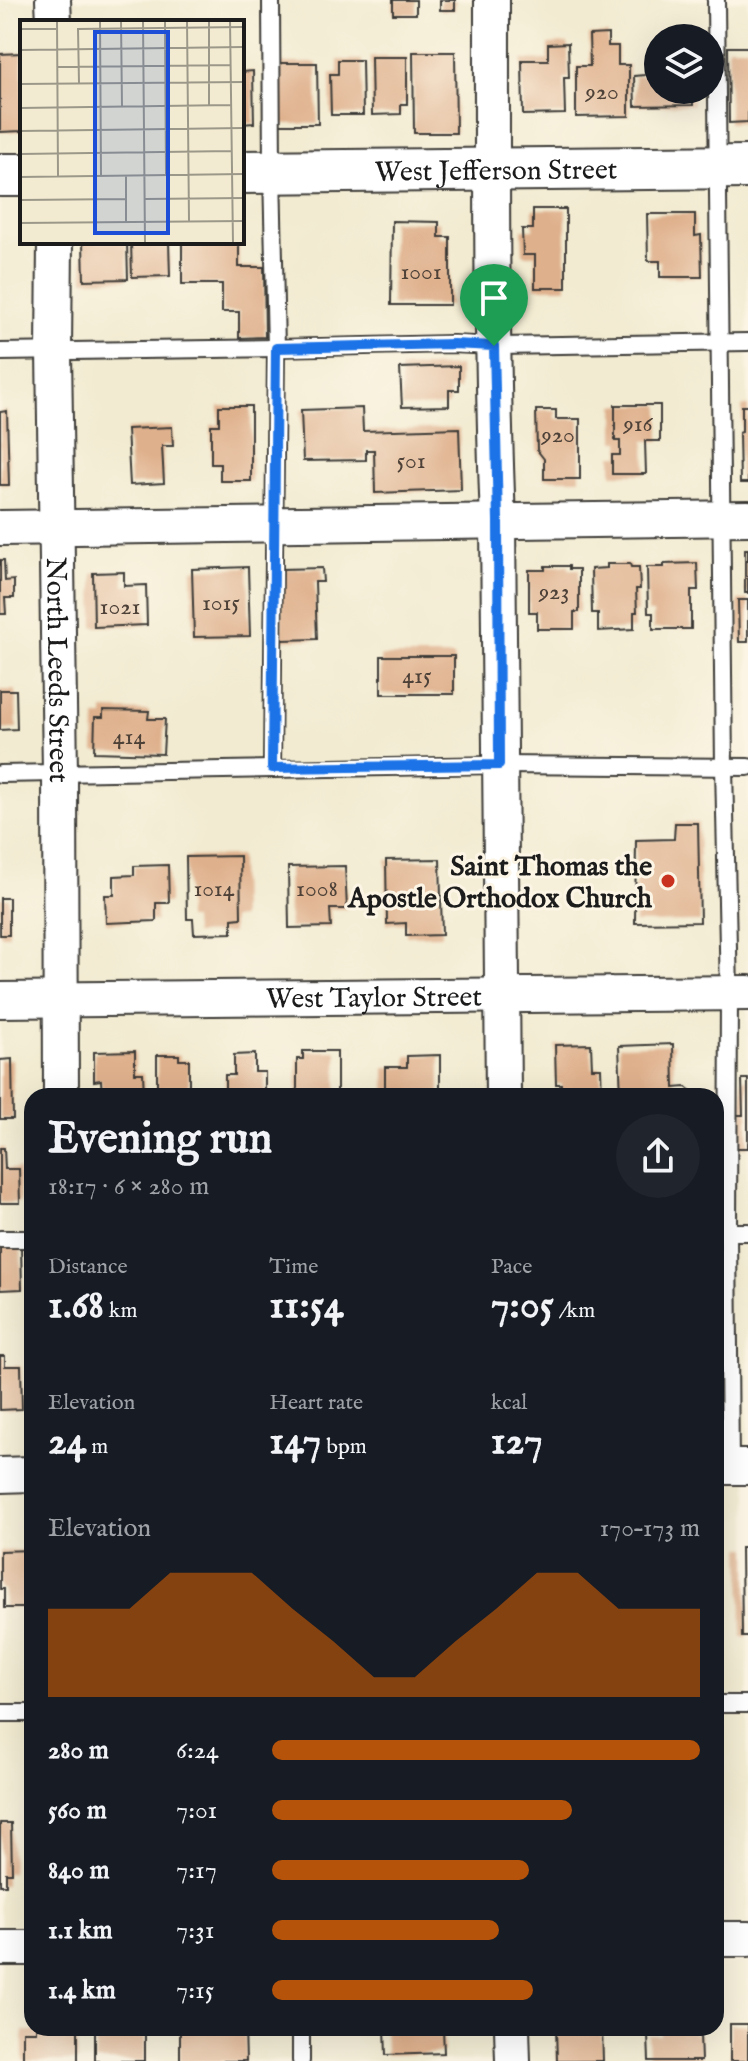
<!DOCTYPE html>
<meta charset="utf-8">
<style>
:root{--surface:#171b24;--page:#20242c;--text:#f1f3f6;--muted:#9ea1a6;--accent:#b45309}
body{margin:0;font-family:"IM FELL English",serif;background:var(--page);color:var(--text);height:100vh;display:flex;flex-direction:column;font-size:30px;white-space:nowrap}
*{box-sizing:border-box;margin:0}
p{font-size:26px;color:var(--muted)}
.icon{flex:none;width:44px;height:44px;fill:none;stroke:currentColor;stroke-width:2;stroke-linecap:round;stroke-linejoin:round}
.map{position:relative;flex:1;overflow:hidden}
.panel{position:absolute;left:24px;top:1088px;width:700px;height:948px;display:flex;flex-direction:column;background:var(--surface);border-radius:24px;box-shadow:0 8px 32px #0002}
.panel>*{flex:none}
.controls{position:absolute;left:644px;top:24px;display:grid;gap:16px}
.controls a{display:grid;place-items:center;width:80px;height:80px;border-radius:50%;background:var(--surface);box-shadow:0 8px 32px #0002;font-size:40px}
.pin{position:absolute;display:grid;place-items:center;width:68px;height:68px;color:#fff;margin:-82px -34px;border-radius:50% 50% 50% 0;rotate:-45deg;box-shadow:0 0 8px #0007}
.pin .icon{rotate:45deg}
.round{display:grid;place-items:center;flex:none;width:84px;height:84px;border-radius:42px;background:var(--page)}
.headline{display:flex;align-items:center;justify-content:space-between;height:136px;padding:0 24px}
h1{font-size:44px;font-weight:800;line-height:60px}
.stats{display:grid;grid-template-columns:repeat(3,1fr);gap:12px;height:136px;padding:8px 24px}
.stats div{display:grid;align-content:center}
.stats b{font-size:40px;font-weight:800}
.stats small{font-size:22px;font-weight:400}
.stats p{font-size:22px}
.chart{height:224px;padding:16px 24px}
.chart p{display:flex;justify-content:space-between}
.chart svg{width:100%;height:144px;margin-top:8px;fill:var(--accent);opacity:.7}
ul{padding:0 24px;list-style:none;font-size:26px}
li{display:grid;grid-template-columns:128px 96px 1fr;align-items:center;height:60px}
li i{height:20px;border-radius:10px;background:var(--accent)}
.map>svg:first-child{display:block}
.building{fill:#dfb08c}
.lines{fill:none;stroke-linecap:round;stroke-linejoin:round}
.service-casing{stroke:#3c3b37;stroke-width:20}
.minor-casing{stroke:#3c3b37;stroke-width:38}
.tertiary-casing{stroke:#3c3b37;stroke-width:46}
.service{stroke:#fff;stroke-width:16}
.minor{stroke:#fff;stroke-width:34}
.tertiary{stroke:#fff;stroke-width:42}
.route-casing{stroke:#fff;stroke-width:16}
.route{stroke:#1a73e8;stroke-width:10}
.poi-dot{fill:#c8321e;stroke:#fcf5e5;stroke-width:3}
.labels{text-anchor:middle;stroke-width:6;stroke-linejoin:round;paint-order:stroke}
.number-label{font-size:24px;fill:#4d4138}
.street-label{font-size:28px;fill:#1c1c1c;stroke:#fcf5e5}
.poi-label{font-size:28px;font-weight:bold;fill:#1c1c1c;stroke:#fcf5e5;text-anchor:end}
.inset-road{fill:none;stroke:#9c9889;stroke-width:2}
.view{fill:#1d4ed8;fill-opacity:0.15;stroke:#1d4ed8;stroke-width:4}
.inset-edge{fill:none;stroke:#1c1c1c;stroke-width:4}
</style>
<div class="map">
<svg width="748" height="2061" viewBox="0 0 748 2061">
<rect width="100%" height="100%" fill="#fcf5e5"/>
<filter id="ink" filterUnits="userSpaceOnUse"><feTurbulence type="fractalNoise" baseFrequency=".0125" numOctaves="2"/><feDisplacementMap in="SourceGraphic" scale="16" xChannelSelector="R" yChannelSelector="G"/><feConvolveMatrix kernelMatrix="1 2 1 2 8 2 1 2 1" color-interpolation-filters="sRGB"/></filter>
<filter id="wash" filterUnits="userSpaceOnUse"><feTurbulence type="fractalNoise" baseFrequency=".006" numOctaves="4" result="noise"/><feDisplacementMap in="SourceGraphic" scale="32" xChannelSelector="R" yChannelSelector="G"/><feGaussianBlur stdDeviation="1.8" result="paint"/><feColorMatrix in="noise" values="0 0 0 0 0 0 0 0 0 0 0 0 0 0 0 0 0 1.4 0 .05"/><feComposite in="paint" operator="in"/></filter>
<g filter="url(#wash)">
<rect width="100%" height="100%" fill="#f2ebd1"/>
<g id="blocks">
<g class="building">
<rect x="393" y="0" width="23" height="14"/>
<rect x="440" y="0" width="15" height="10"/>
<path d="M608,34V46H618V65H629V116L576,117V66H590L589,35Z"/>
<path d="M568,43L569,78H564L565,114L523,115L522,60H548V44Z"/>
<path d="M728,47H748V122L729,123Z"/>
<path d="M413,52H455L456,133H414Z"/>
<path d="M22,53V131L0,132V54Z"/>
<path d="M371,57H407V104H401V114L372,115Z"/>
<path d="M338,60H362L363,115H331L330,74H338Z"/>
<path d="M645,60H658V90H693V105L635,106L634,76L645,75Z"/>
<path d="M279,63H317L318,124H279Z"/>
<path d="M253,71L254,123L242,124V72Z"/>
<path d="M533,209H566V288H535V255H523L522,229H533Z"/>
<path d="M647,214H695V236L701,235L702,277H660V261H648Z"/>
<path d="M392,221L439,222V237H450V305H391Z"/>
<path d="M83,242H127L128,279L84,280Z"/>
<path d="M131,242H169L170,276L132,277Z"/>
<path d="M182,242H239V267H264L265,337L239,338V312H222V284H182Z"/>
<path d="M459,366V390H449V406L402,407L400,368Z"/>
<path d="M615,405H660V441H645L646,474H612V455H620V441H615Z"/>
<path d="M219,406H251V481H220V464H211V425H219Z"/>
<path d="M742,406H748V483H740L739,433L742,432Z"/>
<path d="M362,408L363,431L459,428L461,490L375,493L374,450H366V460L303,461L301,410Z"/>
<path d="M536,410H556V419H580V479H544V459L537,450Z"/>
<path d="M7,411L9,485H0V412Z"/>
<path d="M172,427L173,446H162L164,483L130,485L127,429Z"/>
<rect x="745" y="549" width="3" height="44"/>
<path d="M0,560H4L5,581L14,580V598H5L6,614H0Z"/>
<path d="M697,563L698,590H691V629H653V613H648L647,567H664V564Z"/>
<path d="M607,564H630L631,567H639L640,589H636L637,612H634V629L598,631V613H592L591,569L607,568Z"/>
<path d="M545,566H569V569H579V612H574V629H537V612H529V570H545Z"/>
<path d="M248,567L250,636L194,637L192,569Z"/>
<path d="M322,568L323,582H315L317,639L282,640L281,569Z"/>
<path d="M124,572V586L146,585L147,625L94,627L93,573Z"/>
<path d="M738,600H748V642H739Z"/>
<rect x="381" y="656" width="73" height="38"/>
<path d="M0,690H16L17,729L0,730Z"/>
<path d="M103,710L149,711L148,719H165L163,754L94,752L95,717H103Z"/>
<path d="M675,823H698L700,922L635,923L636,840L674,839Z"/>
<path d="M240,856L241,918L232,919V933L194,934L193,919H187L186,857Z"/>
<path d="M440,859L442,935L406,936V923L387,924L386,860Z"/>
<path d="M168,865L169,903H156V921L106,923L105,895H114V876L134,875V866Z"/>
<path d="M345,866L347,909H330L331,927L289,928L288,867Z"/>
<rect x="0" y="898" width="9" height="37"/>
<path d="M591,1044L592,1068H601L602,1096H561V1084H556L555,1045Z"/>
<path d="M673,1044L674,1088L686,1087L692,1092V1096H621L619,1046Z"/>
<path d="M135,1051V1073H143L144,1096H102L101,1080L94,1081V1052Z"/>
<path d="M303,1051H337V1096H297V1059H303Z"/>
<path d="M255,1054V1072H265V1096H225V1075H234V1055Z"/>
<path d="M157,1055H179V1060H189V1096H147V1093H157Z"/>
<path d="M440,1055V1096H385V1067H407V1056Z"/>
<path d="M12,1059L13,1119H0V1060Z"/>
<path d="M742,1079H748V1148H737L736,1115H743Z"/>
<path d="M0,1148H4L5,1169H19L20,1203H0Z"/>
<path d="M21,1246L22,1289L0,1290V1247Z"/>
<path d="M0,1356H5V1366H21L22,1409L0,1410Z"/>
<path d="M741,1548H748V1637H742Z"/>
<path d="M32,1550V1608H4V1589H0V1551Z"/>
<path d="M0,1823H11L12,1873H6V1885H0Z"/>
<rect x="730" y="2024" width="18" height="37"/>
<path d="M36,2028H78V2061H23V2031H36Z"/>
<rect x="95" y="2028" width="50" height="33"/>
<path d="M180,2028H245L246,2061H180Z"/>
<path d="M385,2028H443L444,2053L386,2055Z"/>
<path d="M556,2028H602L603,2061H557Z"/>
<path d="M660,2028H694V2034H700L701,2061H649L648,2035H660Z"/>
</g>
</g>
</g>
<g filter="url(#ink)">
<use href="#blocks" fill-opacity="0" stroke="#3c3b37" stroke-width="2"/>
<g class="lines">
<g class="service-casing">
<g id="service">
<path d="M271,0L272,172L276,348L272,768"/>
<path d="M716,0L724,767L729,993L728,1232L730,1467"/>
<path d="M0,352L276,348L453,344L494,346L748,342"/>
<path d="M0,774L499,765L748,767"/>
<path d="M716,1232H748"/>
<path d="M0,1239H32"/>
<path d="M716,1704H748"/>
<path d="M0,1713H32"/>
<path d="M301,2061V2028"/>
</g>
</g>
<g class="minor-casing">
<g id="minor">
<path d="M53,0L54,22"/>
<path d="M492,0C492,174 491,348 498,521L503,1096"/>
<path id="s1" d="M55,242L54,351L60,773L61,1096"/>
<path d="M0,528L748,518"/>
<path id="s2" d="M0,1000L748,993"/>
<path d="M716,1467H748"/>
<path d="M0,1475L32,1474"/>
<path d="M716,1939H748"/>
<path d="M0,1948H32"/>
<path d="M512,2028L513,2061"/>
</g>
</g>
<g class="tertiary-casing">
<g id="tertiary">
<path id="s3" d="M242,172L748,167"/>
<path d="M0,175H22"/>
</g>
</g>
<use href="#service" class="service"/>
<use href="#minor" class="minor"/>
<use href="#tertiary" class="tertiary"/>
</g>
</g>
<g class="lines" filter="url(#ink)">
<g class="route-casing">
<path id="route" d="M453,344L494,346L498,521L499,765L272,768L276,348Z"/>
</g>
<use href="#route" class="route"/>
</g>
<circle class="poi-dot" cx="668" cy="881" r="8"/>
<g class="labels">
<g class="number-label">
<text x="602" y="99">920</text>
<text x="421" y="279">1001</text>
<text x="638" y="431">916</text>
<text x="558" y="442">920</text>
<text x="411" y="468">501</text>
<text x="554" y="599">923</text>
<text x="221" y="610">1015</text>
<text x="120" y="614">1021</text>
<text x="417" y="683">415</text>
<text x="129" y="744">414</text>
<text x="214" y="896">1014</text>
<text x="317" y="896">1008</text>
</g>
<g class="street-label">
<text dy="10" stroke="none"><textPath href="#s3" startOffset="254">West Jefferson Street</textPath></text>
<text dy="10" stroke="none"><textPath href="#s1" startOffset="428">North Leeds Street</textPath></text>
<text dy="10" stroke="none"><textPath href="#s2" startOffset="374">West Taylor Street</textPath></text>
</g>
<g class="poi-label">
<text x="652" y="875">Saint Thomas the<tspan x="652" dy="32">Apostle Orthodox Church</tspan></text>
</g>
</g>
<g transform="translate(20 20)">
<rect width="224" height="224" fill="#f2ebd1"/>
<path class="inset-road" d="M37,0L38,156M80,0L81,156M101,0L102,87M123,0L125,224M145,0L146,155M167,0L169,201M189,0V86M210,0L213,224M0,9H36M0,30L224,27M37,47L211,45M59,63L58,9L224,7M0,64L224,62M0,88L211,85M0,111L224,108M0,134L212,131M0,157L224,154M125,179L224,178M0,180L106,179M106,202V156M0,203L224,201"/>
<path class="view" d="M75,12H148V213H75Z"/>
<rect width="224" height="224" class="inset-edge"/>
</g>
</svg>
<div class="controls">
<a><svg class="icon" aria-label="layers" viewBox="0 0 24 24"><path d="M12 4l9 5-9 5-9-5zM3 14l9 5 9-5"/></svg></a>
</div>
<div class="pin" style="left:494px;top:346px;background:#1e9e55"><svg class="icon" aria-label="arrive" viewBox="0 0 24 24"><path d="M6 21V4h12l-3 4 3 4H6"/></svg></div>
<section class="panel">
<div class="headline"><div><h1>Evening run</h1><p>18:17 · 6 × 280 m</p></div><a class="round"><svg class="icon" aria-label="share" viewBox="0 0 24 24"><path d="M12 15V3M7 8l5-5 5 5M5 13v7h14v-7"/></svg></a></div>
<div class="stats">
<div><p>Distance</p><b>1.68<small> km</small></b></div>
<div><p>Time</p><b>11:54</b></div>
<div><p>Pace</p><b>7:05<small> /km</small></b></div>
</div>
<div class="stats">
<div><p>Elevation</p><b>24<small> m</small></b></div>
<div><p>Heart rate</p><b>147<small> bpm</small></b></div>
<div><p>kcal</p><b>127</b></div>
</div>
<div class="chart"><p><span>Elevation</span>170–173 m</p>
<svg viewBox="0 0 160 44" preserveAspectRatio="none"><path d="M0 44V17L10 17L20 17L30 6L40 6L50 6L60 17L70 27L80 38L90 38L100 27L110 17L120 6L130 6L140 17L150 17L160 17V44z"/></svg>
</div>
<ul>
<li><b>280 m</b>6:24<i style="width:100%"></i></li>
<li><b>560 m</b>7:01<i style="width:70%"></i></li>
<li><b>840 m</b>7:17<i style="width:60%"></i></li>
<li><b>1.1 km</b>7:31<i style="width:53%"></i></li>
<li><b>1.4 km</b>7:15<i style="width:61%"></i></li>
</ul>
</section>
</div>
